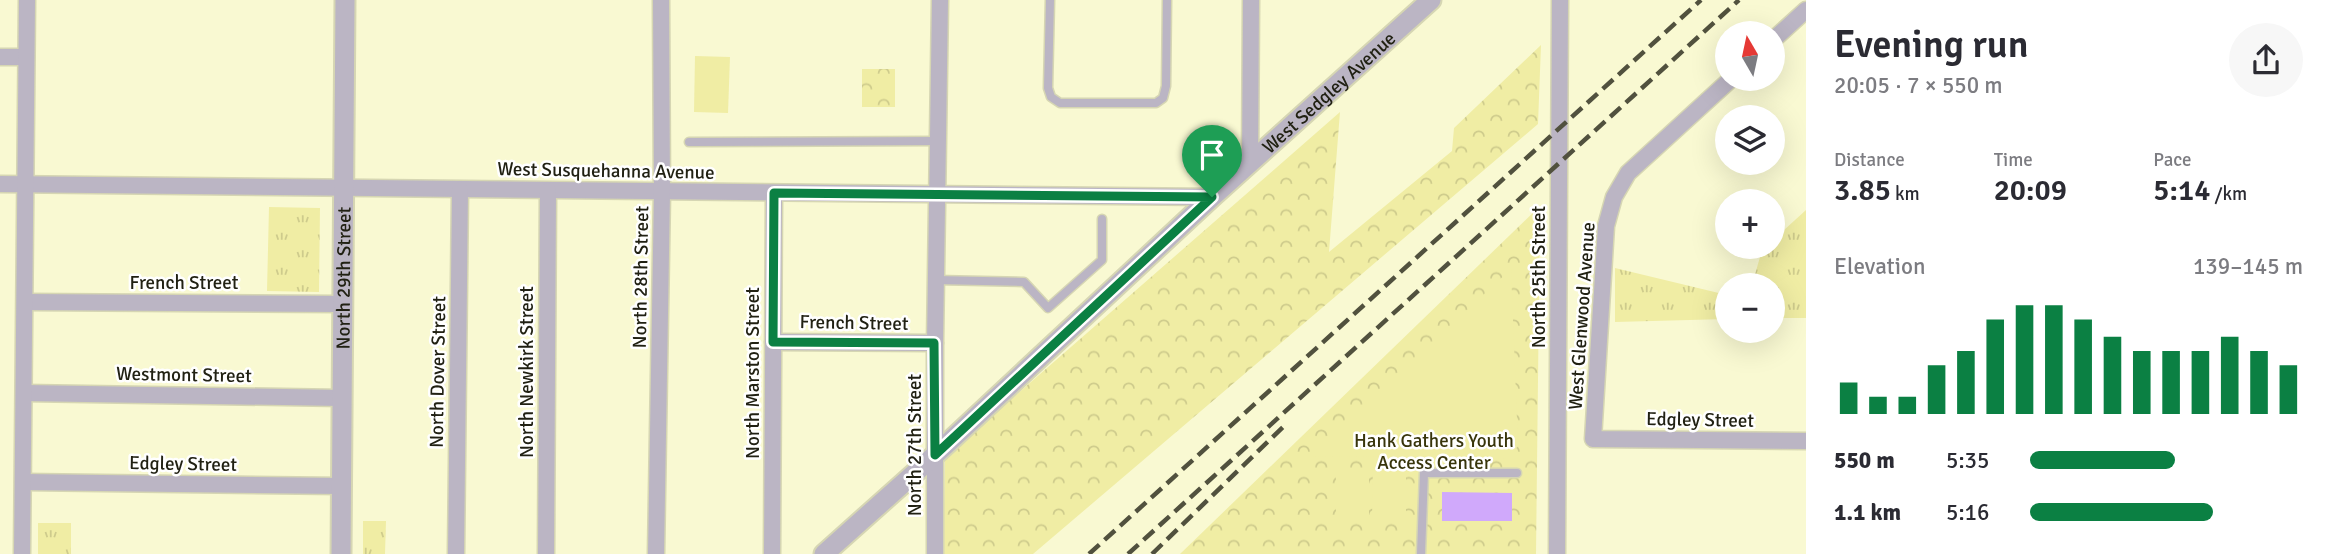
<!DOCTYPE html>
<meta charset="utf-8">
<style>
:root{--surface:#fff;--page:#f7f7f7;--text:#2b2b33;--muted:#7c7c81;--accent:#0b8043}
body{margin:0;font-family:Signika,sans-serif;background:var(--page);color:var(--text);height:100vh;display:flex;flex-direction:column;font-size:26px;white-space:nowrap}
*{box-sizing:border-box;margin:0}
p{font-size:23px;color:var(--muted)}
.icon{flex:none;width:38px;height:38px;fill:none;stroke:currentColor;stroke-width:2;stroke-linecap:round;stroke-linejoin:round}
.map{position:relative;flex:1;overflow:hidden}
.drawer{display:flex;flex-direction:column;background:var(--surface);width:525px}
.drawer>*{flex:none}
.needle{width:46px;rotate:351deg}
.controls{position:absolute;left:1715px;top:21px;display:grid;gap:14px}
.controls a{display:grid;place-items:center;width:70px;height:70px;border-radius:50%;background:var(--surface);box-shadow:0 7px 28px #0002;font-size:35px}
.pin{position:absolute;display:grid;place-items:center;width:60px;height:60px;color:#fff;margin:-72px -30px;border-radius:50% 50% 50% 0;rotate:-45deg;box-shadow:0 0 7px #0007}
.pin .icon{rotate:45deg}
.round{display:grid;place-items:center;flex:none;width:74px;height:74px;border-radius:37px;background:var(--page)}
.headline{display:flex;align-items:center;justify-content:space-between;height:119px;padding:0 28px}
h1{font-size:38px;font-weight:600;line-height:52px}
.figures{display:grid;grid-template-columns:repeat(3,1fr);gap:10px;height:119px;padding:7px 28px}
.figures div{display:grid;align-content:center}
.figures b{font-size:30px;font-weight:600}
.figures small{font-size:19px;font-weight:400}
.figures p{font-size:19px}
.chart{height:196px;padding:14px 28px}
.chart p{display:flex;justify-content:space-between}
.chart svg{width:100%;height:126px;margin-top:7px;stroke:var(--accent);stroke-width:6}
ul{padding:0 28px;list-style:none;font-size:23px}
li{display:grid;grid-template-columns:112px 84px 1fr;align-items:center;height:52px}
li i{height:18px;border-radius:9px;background:var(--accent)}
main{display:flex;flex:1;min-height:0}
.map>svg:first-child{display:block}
.grass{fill:url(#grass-tufts)}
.forest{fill:url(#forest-crowns)}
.garden{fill:#f0eda4}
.water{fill:#d0a9fb}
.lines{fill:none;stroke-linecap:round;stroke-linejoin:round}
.service-casing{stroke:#d6d6b3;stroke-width:11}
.minor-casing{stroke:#d6d6b3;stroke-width:19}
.tertiary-casing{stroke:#d6d6b3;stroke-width:23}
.service{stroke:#bbb5c4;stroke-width:8}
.minor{stroke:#bbb5c4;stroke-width:16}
.tertiary{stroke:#bbb5c4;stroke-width:19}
.rail{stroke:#51513e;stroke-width:4.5;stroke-dasharray:14 7;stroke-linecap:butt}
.route-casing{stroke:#fff;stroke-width:14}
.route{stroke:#0b8043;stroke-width:9}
.labels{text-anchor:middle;stroke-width:5;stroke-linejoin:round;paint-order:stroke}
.street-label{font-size:19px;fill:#212113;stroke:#fff}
.park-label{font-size:19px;fill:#38350b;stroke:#fff}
</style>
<main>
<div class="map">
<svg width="1806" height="554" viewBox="0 0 1806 554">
<defs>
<pattern id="grass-tufts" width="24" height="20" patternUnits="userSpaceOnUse" patternTransform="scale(1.75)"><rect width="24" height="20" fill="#f0eda4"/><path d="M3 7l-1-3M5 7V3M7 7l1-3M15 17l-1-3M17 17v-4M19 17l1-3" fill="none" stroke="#cecb8c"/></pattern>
<pattern id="forest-crowns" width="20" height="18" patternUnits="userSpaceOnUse" patternTransform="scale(1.75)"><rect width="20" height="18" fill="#f0eda4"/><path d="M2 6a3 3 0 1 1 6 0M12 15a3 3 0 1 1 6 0" fill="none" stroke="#cecb8c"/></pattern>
</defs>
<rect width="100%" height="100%" fill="#f9f9d2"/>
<g class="grass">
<path d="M269,207L320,208L319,292L267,291Z"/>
<path d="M1806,210V318H1773V285H1752L1762,250L1766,247H1773V240Z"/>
<path d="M1615,268L1727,295V319L1615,322Z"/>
<path d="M363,521H386L385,554H363Z"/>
<rect x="38" y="523" width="33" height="31"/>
</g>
<g class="forest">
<path d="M1541,45L1538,124L1033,554H943L945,457L1340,112L1329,252L1452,151L1454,128Z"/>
<rect x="862" y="69" width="33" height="38"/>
<path d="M1540,206L1536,554H1180Z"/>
</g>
<g class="garden">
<path d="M695,56L730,57L728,113L694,112Z"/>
<path d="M1511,269L1518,446L1507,459L1312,456Z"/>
<rect x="1336" y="468" width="33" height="51"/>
<path d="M1373,468H1406V519H1372Z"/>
</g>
<path class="water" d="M1442,492L1512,493V521H1442Z"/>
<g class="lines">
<g class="service-casing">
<g id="service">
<path d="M1050,0L1048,88L1051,97L1060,103H1156L1163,98L1166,86L1167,0"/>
<path d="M689,142L939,141"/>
<path d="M936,280L1024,282L1048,308L1102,260V219"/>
<path d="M1421,554L1424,473H1517"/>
</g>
</g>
<g class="minor-casing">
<g id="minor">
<path d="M1773,40L1806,10"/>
<path d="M0,57H26"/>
<path d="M1731,79L1628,173L1614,197L1606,226L1593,439L1806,441"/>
<path d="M1250,164L1251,0"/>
<path d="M0,184L1212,197"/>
<path d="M25,302L343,304"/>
<path d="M773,342L935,343"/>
<path d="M25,393L342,398"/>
<path d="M24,482L341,486"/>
<path d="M22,554L27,0"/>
<path d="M456,554L460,190"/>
<path d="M546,554L548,191"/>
<path d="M656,554L662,192L661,0"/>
<path d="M772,554L774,193"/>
<path d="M935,554V343L940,0"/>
<path d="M1557,554L1560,0"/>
</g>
</g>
<g class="tertiary-casing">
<g id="tertiary">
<path id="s1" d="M341,554L345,0"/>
<path id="s2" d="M824,554L935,455L1212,197L1431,0"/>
</g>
</g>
<use href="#service" class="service"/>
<use href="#minor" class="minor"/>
<use href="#tertiary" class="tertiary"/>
<g class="rail">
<path d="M1089,554L1701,0"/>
<path d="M1128,554L1739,0"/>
<path d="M1152,554L1283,427"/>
</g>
</g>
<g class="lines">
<g class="route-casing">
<path id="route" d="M774,193L1212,197L935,455L934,343L773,342Z"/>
</g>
<use href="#route" class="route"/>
</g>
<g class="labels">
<g class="street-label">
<text dy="7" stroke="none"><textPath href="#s2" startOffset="684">West Sedgley Avenue</textPath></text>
<text transform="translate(606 170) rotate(1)" y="7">West Susquehanna Avenue</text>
<text dy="7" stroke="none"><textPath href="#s1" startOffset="276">North 29th Street</textPath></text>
<text transform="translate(640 277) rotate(-89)" y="7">North 28th Street</text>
<text transform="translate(1538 277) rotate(-90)" y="7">North 25th Street</text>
<text x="184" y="289">French Street</text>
<text transform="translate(1581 316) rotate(-86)" y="7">West Glenwood Avenue</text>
<text transform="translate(854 322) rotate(1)" y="7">French Street</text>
<text transform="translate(437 372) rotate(-89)" y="7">North Dover Street</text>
<text transform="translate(526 372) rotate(-90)" y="7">North Newkirk Street</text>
<text transform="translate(752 373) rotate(-90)" y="7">North Marston Street</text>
<text transform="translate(184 374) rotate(1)" y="7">Westmont Street</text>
<text transform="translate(1700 419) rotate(1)" y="7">Edgley Street</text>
<text transform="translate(914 445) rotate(-90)" y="7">North 27th Street</text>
<text transform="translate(183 463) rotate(1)" y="7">Edgley Street</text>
</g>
<g class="park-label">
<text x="1434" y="447">Hank Gathers Youth<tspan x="1434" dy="22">Access Center</tspan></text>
</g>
</g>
</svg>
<div class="controls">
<a><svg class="needle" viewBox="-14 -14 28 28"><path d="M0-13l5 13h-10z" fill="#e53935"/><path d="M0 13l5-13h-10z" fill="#7c7c81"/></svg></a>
<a><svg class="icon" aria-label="layers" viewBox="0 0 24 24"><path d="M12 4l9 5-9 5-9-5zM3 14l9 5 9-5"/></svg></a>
<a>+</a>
<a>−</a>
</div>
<div class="pin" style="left:1212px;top:197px;background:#1e9e55"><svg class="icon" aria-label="arrive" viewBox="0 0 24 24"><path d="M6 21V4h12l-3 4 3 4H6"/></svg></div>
</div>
<section class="drawer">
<div class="headline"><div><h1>Evening run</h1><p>20:05 · 7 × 550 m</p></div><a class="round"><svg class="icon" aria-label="share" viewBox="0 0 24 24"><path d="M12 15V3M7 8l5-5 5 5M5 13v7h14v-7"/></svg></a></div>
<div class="figures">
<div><p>Distance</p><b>3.85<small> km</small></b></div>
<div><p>Time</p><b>20:09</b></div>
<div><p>Pace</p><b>5:14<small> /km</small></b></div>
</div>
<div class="chart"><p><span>Elevation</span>139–145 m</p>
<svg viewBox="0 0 160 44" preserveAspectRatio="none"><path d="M5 44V33M15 44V38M25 44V38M35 44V27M45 44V22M55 44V11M65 44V6M75 44V6M85 44V11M95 44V17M105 44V22M115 44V22M125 44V22M135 44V17M145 44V22M155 44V27"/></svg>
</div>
<ul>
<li><b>550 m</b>5:35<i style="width:53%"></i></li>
<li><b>1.1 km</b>5:16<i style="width:67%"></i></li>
</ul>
</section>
</main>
